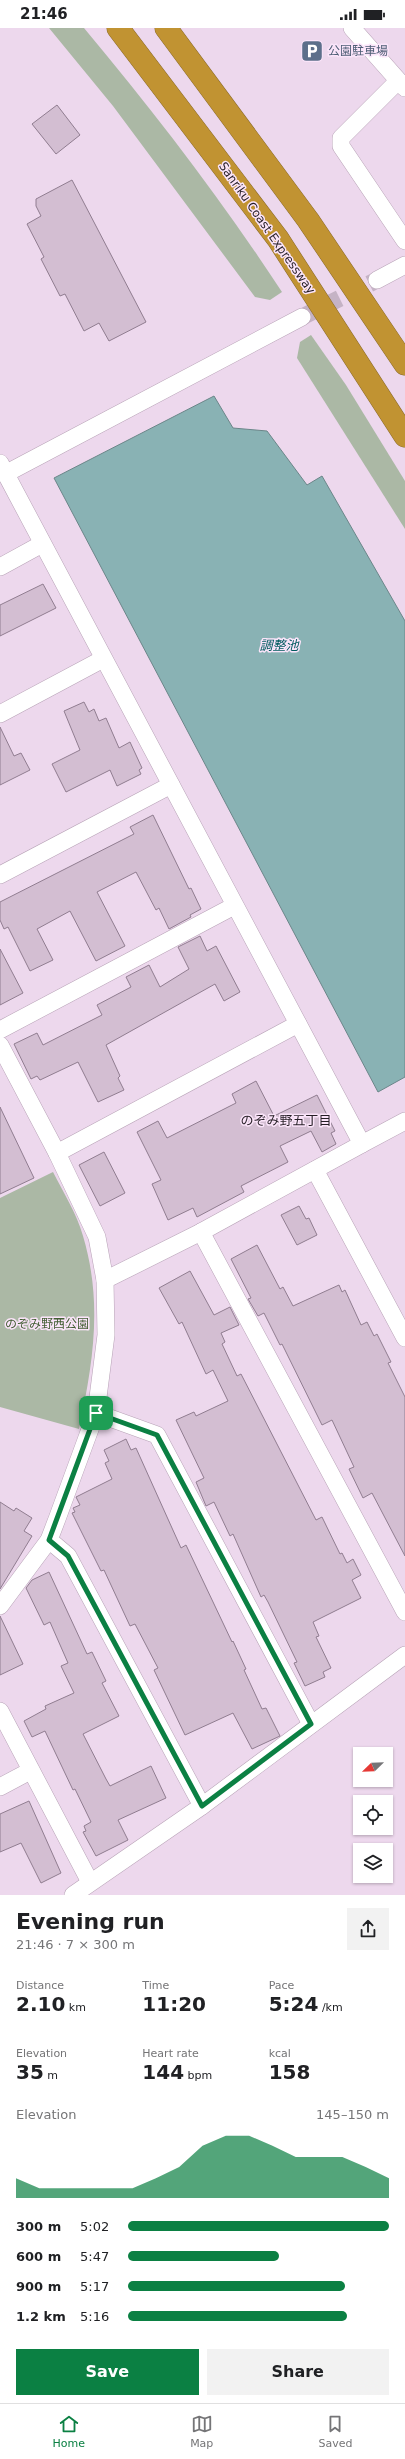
<!DOCTYPE html>
<meta charset="utf-8">
<style>
:root{--surface:#fff;--page:#f2f2f2;--text:#202124;--muted:#757577;--line:#e0e0e0;--accent:#0b8043}
body{margin:0;font-family:"DejaVu Sans","Noto Sans JP",sans-serif;background:var(--page);color:var(--text);height:100vh;display:flex;flex-direction:column;font-size:15px;white-space:nowrap}
*{box-sizing:border-box;margin:0}
p{font-size:13px;color:var(--muted)}
.icon{flex:none;width:22px;height:22px;fill:none;stroke:currentColor;stroke-width:2;stroke-linecap:round;stroke-linejoin:round}
.map{position:relative;height:1867px;overflow:hidden}
.sheet{display:flex;flex-direction:column;background:var(--surface);flex:1}
.sheet>*{flex:none}
.needle{width:26px;rotate:247deg}
.controls{position:absolute;left:353px;top:1719px;display:grid;gap:8px}
.controls a{display:grid;place-items:center;width:40px;height:40px;border-radius:0px;background:var(--surface);box-shadow:0 1px 3px #0004;font-size:20px}
.pin{position:absolute;display:grid;place-items:center;width:34px;height:34px;color:#fff;margin:-17px;border-radius:8px;box-shadow:0 2px 6px #0006}
.round{display:grid;place-items:center;flex:none;width:42px;height:42px;border-radius:0px;background:var(--page)}
.head{display:flex;align-items:center;justify-content:space-between;height:68px;padding:0 16px}
h1{font-size:22px;font-weight:800;line-height:30px}
.stats{display:grid;grid-template-columns:repeat(3,1fr);gap:6px;height:68px;padding:4px 16px}
.stats div{display:grid;align-content:center}
.stats b{font-size:20px;font-weight:800}
.stats small{font-size:11px;font-weight:400}
.stats p{font-size:11px}
.chart{height:112px;padding:8px 16px}
.chart p{display:flex;justify-content:space-between}
.chart svg{width:100%;height:72px;margin-top:4px;fill:var(--accent);opacity:.7}
.action{display:flex;gap:8px;margin-top:auto;padding:8px 16px}
.action a{flex:1;height:46px;border-radius:0px;background:var(--accent);color:#fff;font-size:16px;font-weight:800;line-height:46px;text-align:center}
.action a+a{background:var(--page);color:var(--text)}
ul{padding:0 16px;list-style:none;font-size:13px}
li{display:grid;grid-template-columns:64px 48px 1fr;align-items:center;height:30px}
li i{height:10px;border-radius:5px;background:var(--accent)}
.status{display:flex;justify-content:space-between;align-items:center;height:28px;padding:0 20px;background:var(--surface);direction:ltr}
.status svg{height:11px;fill:currentColor}
.tab-bar{display:flex;justify-content:space-around;align-items:center;height:56px;border-top:1px solid var(--line);background:var(--surface);font-size:11px;color:var(--muted)}
.tab-bar a{display:grid;justify-items:center;gap:2px}
.tab-bar .current{color:var(--accent)}
.map>svg:first-child{display:block}
.green{fill:#abb8a5}
.water{fill:#89b2b4;stroke:#6b8689}
.building{fill:#d3bed2;stroke:#907d90}
.lines{fill:none;stroke-linecap:round;stroke-linejoin:round}
.minor-tunnel{stroke:#c5b3c5;stroke-width:17;stroke-dasharray:17 8;stroke-linecap:butt}
.minor-casing{stroke:#b8a3b7;stroke-width:18}
.motorway-casing{stroke:#8a6a2d;stroke-width:23}
.minor{stroke:#fff;stroke-width:17}
.motorway{stroke:#c19332;stroke-width:22}
.route-casing{stroke:#fff;stroke-width:8}
.route{stroke:#0b8043;stroke-width:5}
.labels{text-anchor:middle;stroke-width:3;stroke-linejoin:round;paint-order:stroke}
.service-label{font-size:12px;fill:#4e5e75;stroke:#fbe5fa;text-anchor:start}
.street-label{font-size:12px;fill:#251e25;stroke:#fbe5fa}
.park-label{font-size:12px;fill:#425e33;stroke:#fbe5fa}
.water-label{font-size:13px;font-style:italic;fill:#005b5f;stroke:#fbe5fa}
.neighbourhood-label{font-size:13px;fill:#251e25;stroke:#fbe5fa}
</style>
<div class="status"><b>21:46</b><svg viewBox="0 0 49 12"><path d="M0 12V9h3v3zM5 12V6h3v6zM10 12V3h3v9zM15 12V0h3v12zM26 1h20v11H26zM47 4h2v5h-2z"/></svg></div>
<div class="map">
<svg width="405" height="1867" viewBox="0 0 405 1867">
<rect width="100%" height="100%" fill="#edd8ed"/>
<g class="green">
<path d="M49,0H84C155,85 221,171 282,264L270,272L255,269L113,78Z"/>
<path d="M311,307L346,357L405,453V501L297,330L300,314Z"/>
<path d="M53,1144C63,1164 77,1186 83,1208C103,1275 93,1335 79,1401L0,1379V1170Z"/>
</g>
<path class="water" d="M214,368L233,400L267,403L307,457L322,448L405,593V1049L378,1064L54,450Z"/>
<g class="building">
<path d="M57,77L80,107L56,126L32,96Z"/>
<path d="M72,152L146,294L109,313L99,295L84,303L65,266L60,268L41,231L44,229L27,196L41,188L36,178V171Z"/>
<path d="M43,556L56,580L0,608V577Z"/>
<path d="M84,674L89,684L94,681L99,693L106,690L119,720L130,714L142,740L139,742L141,746L117,758L110,742L66,764L52,736L80,722L64,683Z"/>
<path d="M0,699L14,728L21,725L30,742L0,757Z"/>
<path d="M153,787L189,861L191,860L201,881L190,887L191,889L169,901L159,880L156,882L136,844L97,864L125,918L96,933L70,883L37,901L53,932L30,943L8,899L4,901L0,892V874L134,806L130,799Z"/>
<path d="M200,908L207,923L216,918L240,964L224,973L215,956L106,1017L120,1048L118,1050L124,1062L98,1074L78,1034L40,1052L37,1048L31,1051L14,1016L37,1005L43,1017L102,987L97,977L131,959L126,949L149,937L160,959L189,941L178,919Z"/>
<path d="M0,921L23,965L0,977Z"/>
<path d="M256,1053L274,1088L317,1067L335,1103L331,1105L336,1116L322,1124L311,1103L280,1118L288,1134L241,1158L244,1164L197,1189L193,1180L168,1192L152,1156L161,1152L137,1104L158,1093L167,1110L236,1075L232,1066Z"/>
<path d="M0,1079L34,1150L0,1166Z"/>
<path d="M104,1124L125,1165L100,1178L79,1137Z"/>
<path d="M299,1178L306,1191L309,1190L317,1207L297,1217L281,1187Z"/>
<path d="M257,1217L280,1261L283,1259L293,1278L339,1257L342,1264L345,1262L361,1297L367,1294L374,1308L377,1306L391,1334L388,1335L405,1369V1528L372,1465L363,1470L349,1441L354,1439L332,1392L322,1397L282,1316L280,1317L264,1285L258,1288L248,1271L251,1270L231,1231Z"/>
<path d="M190,1243L214,1287L230,1279L239,1297L221,1305L225,1314L222,1316L237,1348L241,1346L316,1492L322,1489L340,1526L342,1525L347,1535L353,1531L361,1547L352,1552L361,1570L313,1594L319,1608L316,1609L331,1640L323,1644L325,1649L305,1658L294,1635L297,1634L268,1574L264,1567L261,1569L233,1506L230,1508L214,1474L206,1478L196,1454L204,1450L176,1392L194,1384L196,1388L228,1373L213,1342L206,1346L182,1294L179,1296L159,1260Z"/>
<path d="M126,1411L131,1422L136,1420L181,1520L186,1517L232,1614L233,1613L246,1641L244,1642L262,1681L266,1680L280,1708L252,1721L233,1685L185,1707L154,1642L158,1640L135,1596L130,1598L104,1542L101,1543L72,1485L75,1484L73,1480L80,1477L76,1469L112,1451L105,1435L109,1433L104,1422Z"/>
<path d="M0,1474L14,1483L16,1480L32,1490L24,1503L32,1508L0,1561Z"/>
<path d="M49,1544L87,1626L92,1624L106,1653L102,1655L119,1688L83,1706L106,1751L110,1758L151,1738L166,1770L118,1792L128,1812L96,1828L83,1804L86,1803L84,1798L91,1794L75,1761L73,1762L45,1703L32,1709L24,1693L46,1681L45,1678L74,1665L61,1638L68,1635L50,1594L44,1597L26,1560L32,1552Z"/>
<path d="M0,1588L23,1636L0,1647Z"/>
<path d="M29,1773L61,1845L41,1855L21,1815L0,1824V1786Z"/>
</g>
<g class="lines">
<path class="minor-tunnel" d="M302,289L377,252"/>
<g class="minor-casing">
<g id="minor">
<path d="M352,0L405,60"/>
<path d="M397,54L341,110V118L405,213"/>
<path d="M377,252L405,237"/>
<path d="M0,435L362,1116L405,1093"/>
<path d="M5,446L302,289"/>
<path d="M0,539L42,516"/>
<path d="M0,686L103,631"/>
<path d="M0,847L171,757"/>
<path d="M0,1002L234,878"/>
<path d="M0,1017L57,1125L97,1209L105,1252L106,1307L96,1385L57,1491L49,1512L0,1578"/>
<path d="M57,1125L298,996"/>
<path d="M315,1142L405,1310"/>
<path d="M201,1204L405,1584"/>
<path d="M105,1252L201,1204L362,1116"/>
<path d="M96,1385L157,1407L311,1696"/>
<path d="M49,1512L68,1528L202,1778"/>
<path d="M0,1683L90,1854"/>
<path d="M0,1759L30,1743"/>
<path d="M73,1867L202,1778L405,1627"/>
</g>
</g>
<g class="motorway-casing">
<g id="motorway">
<path d="M118,0L278,211L405,408"/>
<path d="M166,0L308,192L405,336"/>
</g>
</g>
<use href="#minor" class="minor"/>
<use href="#motorway" class="motorway"/>
</g>
<g class="lines">
<g class="route-casing">
<path id="route" d="M96,1385L157,1407L311,1696L202,1778L68,1528L49,1512Z"/>
</g>
<use href="#route" class="route"/>
</g>
<defs>
<g id="parking-square" transform="scale(1.15)"><rect x="-9" y="-9" width="18" height="18" rx="4" fill="#5c6f8a" stroke="#fbe5fa"/><path d="M-3.5-5.5H1a3.5 3.5 0 0 1 0 7H-1V5.5H-3.5ZM-1-3.4V-.6H.8a1.4 1.4 0 0 0 0-2.8Z" fill="#fff"/></g>
</defs>
<g fill-rule="evenodd">
<use href="#parking-square" x="312" y="23"/>
</g>
<g class="labels">
<g class="service-label">
<text x="328" y="27">公園駐車場</text>
</g>
<g class="street-label">
<text transform="translate(267 200) rotate(55)" y="4">Sanriku Coast Expressway</text>
</g>
<g class="park-label">
<text x="47" y="1300">のぞみ野西公園</text>
</g>
<g class="water-label">
<text x="279" y="622">調整池</text>
</g>
<g class="neighbourhood-label">
<text x="286" y="1097">のぞみ野五丁目</text>
</g>
</g>
</svg>
<div class="controls">
<a><svg class="needle" viewBox="-14 -14 28 28"><path d="M0-13l5 13h-10z" fill="#e53935"/><path d="M0 13l5-13h-10z" fill="#757577"/></svg></a>
<a><svg class="icon" aria-label="locate" viewBox="0 0 24 24"><circle cx="12" cy="12" r="6"/><path d="M12 2v4M12 18v4M2 12h4M18 12h4"/></svg></a>
<a><svg class="icon" aria-label="layers" viewBox="0 0 24 24"><path d="M12 4l9 5-9 5-9-5zM3 14l9 5 9-5"/></svg></a>
</div>
<div class="pin" style="left:96px;top:1385px;background:#1e9e55"><svg class="icon" aria-label="arrive" viewBox="0 0 24 24"><path d="M6 21V4h12l-3 4 3 4H6"/></svg></div>
</div>
<section class="sheet">
<div class="head"><div><h1>Evening run</h1><p>21:46 · 7 × 300 m</p></div><a class="round"><svg class="icon" aria-label="share" viewBox="0 0 24 24"><path d="M12 15V3M7 8l5-5 5 5M5 13v7h14v-7"/></svg></a></div>
<div class="stats">
<div><p>Distance</p><b>2.10<small> km</small></b></div>
<div><p>Time</p><b>11:20</b></div>
<div><p>Pace</p><b>5:24<small> /km</small></b></div>
</div>
<div class="stats">
<div><p>Elevation</p><b>35<small> m</small></b></div>
<div><p>Heart rate</p><b>144<small> bpm</small></b></div>
<div><p>kcal</p><b>158</b></div>
</div>
<div class="chart"><p><span>Elevation</span>145–150 m</p>
<svg viewBox="0 0 160 44" preserveAspectRatio="none"><path d="M0 44V32L10 38L20 38L30 38L40 38L50 38L60 32L70 25L80 12L90 6L100 6L110 12L120 19L130 19L140 19L150 25L160 32V44z"/></svg>
</div>
<ul>
<li><b>300 m</b>5:02<i style="width:100%"></i></li>
<li><b>600 m</b>5:47<i style="width:58%"></i></li>
<li><b>900 m</b>5:17<i style="width:83%"></i></li>
<li><b>1.2 km</b>5:16<i style="width:84%"></i></li>
</ul>
<div class="action"><a>Save</a><a>Share</a></div>
</section>
<nav class="tab-bar">
<a class="current"><svg class="icon" aria-label="home" viewBox="0 0 24 24"><path d="M3 11l9-7 9 7M6 9v11h12V9"/></svg>Home</a>
<a><svg class="icon" aria-label="map" viewBox="0 0 24 24"><path d="M3 6l6-2 6 2 6-2v14l-6 2-6-2-6 2zM9 4v14M15 6v14"/></svg>Map</a>
<a><svg class="icon" aria-label="saved" viewBox="0 0 24 24"><path d="M7 4h10v16l-5-4-5 4z"/></svg>Saved</a>
</nav>
